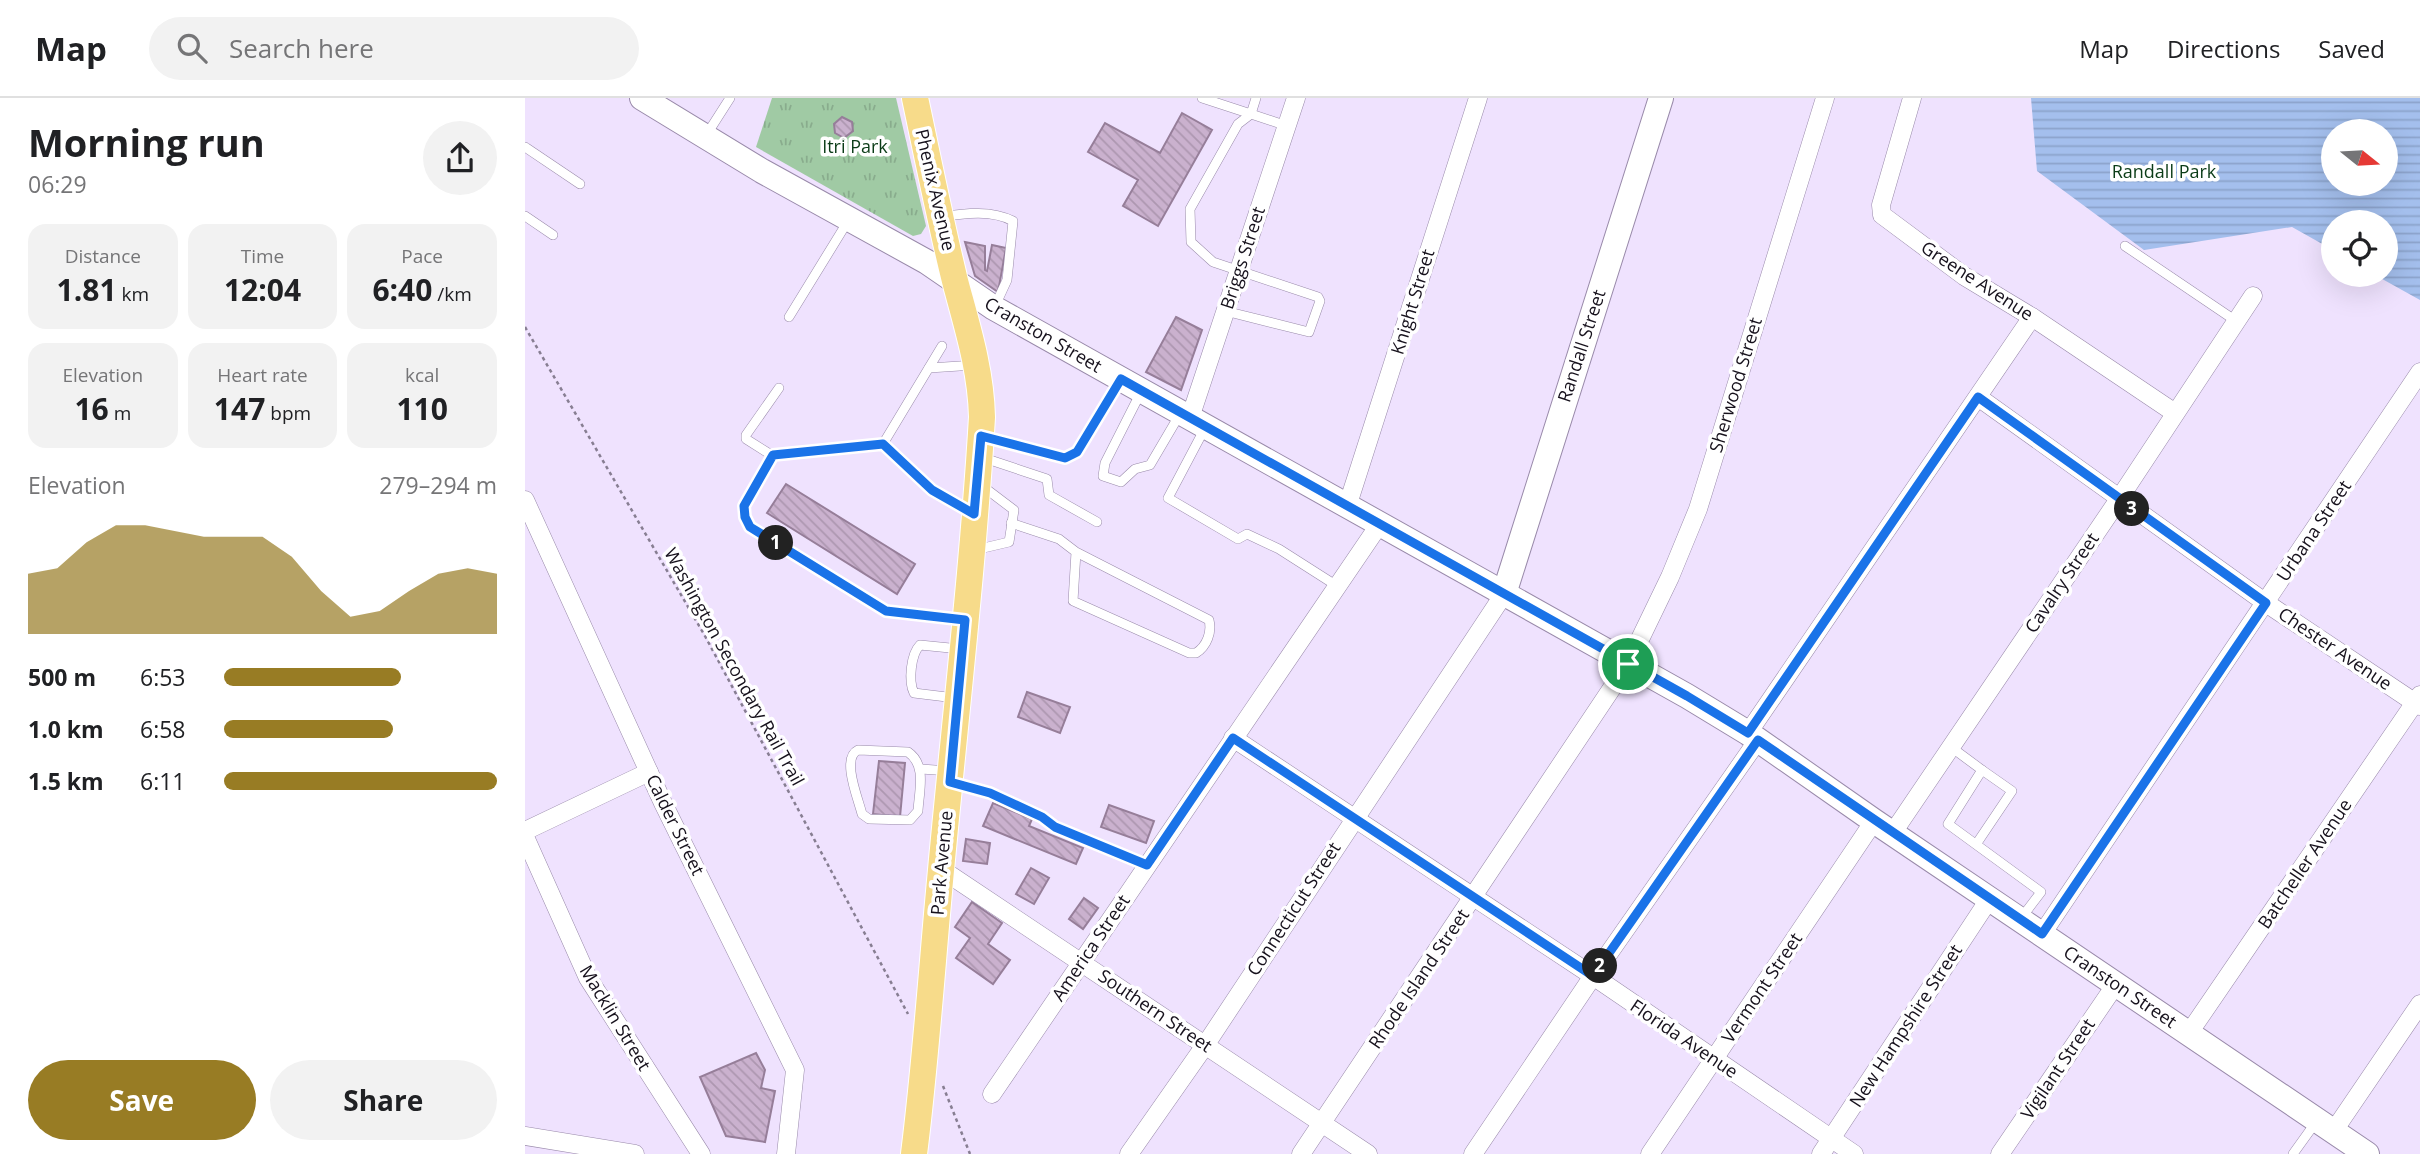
<!DOCTYPE html>
<meta charset="utf-8">
<style>
:root{--surface:#fff;--page:#f2f2f2;--text:#202124;--muted:#757577;--line:#e0e0e0;--accent:#987c24}
body{margin:0;font-family:"Open Sans",sans-serif;background:var(--page);color:var(--text);height:100vh;display:flex;flex-direction:column;font-size:26px;white-space:nowrap}
*{box-sizing:border-box;margin:0}
p{font-size:23px;color:var(--muted)}
.icon{flex:none;width:38px;height:38px;fill:none;stroke:currentColor;stroke-width:2;stroke-linecap:round;stroke-linejoin:round}
.map{position:relative;flex:1;overflow:hidden}
.sheet{display:flex;flex-direction:column;background:var(--surface);width:525px}
.sheet>*{flex:none}
.needle{width:46px;rotate:108deg}
.buttons{position:absolute;left:1796px;top:21px;display:grid;gap:14px}
.buttons a{display:grid;place-items:center;width:77px;height:77px;border-radius:50%;background:var(--surface);box-shadow:0 7px 28px #0002;font-size:35px}
.pin{position:absolute;display:grid;place-items:center;width:60px;height:60px;color:#fff;margin:-30px;border:4px solid #fff;border-radius:50%;box-shadow:0 2px 7px #0007}
.km{position:absolute;width:35px;height:35px;margin:-18px;border-radius:50%;background:#222;color:#fff;font-size:19px;line-height:35px;text-align:center}
.round{display:grid;place-items:center;flex:none;width:74px;height:74px;border-radius:37px;background:var(--page)}
.summary{display:flex;align-items:center;justify-content:space-between;height:119px;padding:0 28px}
h1{font-size:38px;font-weight:700;line-height:52px}
.stats{display:grid;grid-template-columns:repeat(3,1fr);gap:10px;height:119px;padding:7px 28px}
.stats div{display:grid;align-content:center;border-radius:18px;background:var(--page);text-align:center}
.stats b{font-size:30px;font-weight:700}
.stats small{font-size:19px;font-weight:400}
.stats p{font-size:19px}
.chart{height:196px;padding:14px 28px}
.chart p{display:flex;justify-content:space-between}
.chart svg{width:100%;height:126px;margin-top:7px;fill:var(--accent);opacity:.7}
.button{display:flex;gap:14px;margin-top:auto;padding:14px 28px}
.button a{flex:1;height:80px;border-radius:42px;background:var(--accent);color:#fff;font-size:28px;font-weight:700;line-height:80px;text-align:center}
.button a+a{background:var(--page);color:var(--text)}
ul{padding:0 28px;list-style:none;font-size:23px}
li{display:grid;grid-template-columns:112px 84px 1fr;align-items:center;height:52px}
li i{height:18px;border-radius:9px;background:var(--accent)}
header{display:flex;align-items:center;gap:42px;box-sizing:border-box;height:98px;padding:0 35px;background:var(--surface);border-bottom:2px solid var(--line)}
header strong{font-size:33px}
nav{display:flex;gap:38px;margin-inline-start:auto;font-size:24px}
.search{width:490px;height:63px;background:var(--page);display:flex;align-items:center;gap:18px;box-sizing:border-box;padding:0 24px;border-radius:38px;color:var(--muted);font-size:26px}
main{display:flex;flex:1;min-height:0}
.map>svg:first-child{display:block}
.grass{fill:url(#grass-tufts)}
.water{fill:url(#water-rules);fill-rule:evenodd}
.building{fill:url(#building-back-hatch);stroke:#967e99;stroke-width:2}
.lines{fill:none;stroke-linecap:round;stroke-linejoin:round}
.lane-casing{stroke:#998aaa;stroke-width:10}
.street-casing{stroke:#998aaa;stroke-width:19}
.secondary-casing{stroke:#998aaa;stroke-width:26}
.primary-casing{stroke:#fff;stroke-width:28}
.path{stroke:#877e92;stroke-width:2.5;stroke-dasharray:3.5 3.5;stroke-linecap:butt}
.lane{stroke:#fff;stroke-width:9}
.street{stroke:#fff;stroke-width:18}
.secondary{stroke:#fff;stroke-width:24}
.primary{stroke:#f7db8a;stroke-width:26}
.route-casing{stroke:#fff;stroke-width:14}
.route{stroke:#1a73e8;stroke-width:9}
.labels{text-anchor:middle;stroke-width:7;stroke-linejoin:round;paint-order:stroke}
.park-label{font-size:18px;fill:#0b3c17;stroke:#fff}
.street-label{font-size:18px;fill:#16111c;stroke:#fff}
</style>
<header>
<strong>Map</strong>
<div class="search"><svg class="icon" aria-label="search" viewBox="0 0 24 24"><circle cx="10" cy="10" r="6"/><path d="M15 15l6 6"/></svg>Search here</div>
<nav><a>Map</a><a>Directions</a><a>Saved</a></nav>
</header>
<main>
<section class="sheet">
<div class="summary"><div><h1>Morning run</h1><p>06:29</p></div><a class="round"><svg class="icon" aria-label="share" viewBox="0 0 24 24"><path d="M12 15V3M7 8l5-5 5 5M5 13v7h14v-7"/></svg></a></div>
<div class="stats">
<div><p>Distance</p><b>1.81<small> km</small></b></div>
<div><p>Time</p><b>12:04</b></div>
<div><p>Pace</p><b>6:40<small> /km</small></b></div>
</div>
<div class="stats">
<div><p>Elevation</p><b>16<small> m</small></b></div>
<div><p>Heart rate</p><b>147<small> bpm</small></b></div>
<div><p>kcal</p><b>110</b></div>
</div>
<div class="chart"><p><span>Elevation</span>279–294 m</p>
<svg viewBox="0 0 160 44" preserveAspectRatio="none"><path d="M0 44V23L10 21L20 12L30 6L40 6L50 8L60 10L70 10L80 10L90 17L100 29L110 38L120 36L130 29L140 23L150 21L160 23V44z"/></svg>
</div>
<ul>
<li><b>500 m</b>6:53<i style="width:65%"></i></li>
<li><b>1.0 km</b>6:58<i style="width:62%"></i></li>
<li><b>1.5 km</b>6:11<i style="width:100%"></i></li>
</ul>
<div class="button"><a>Save</a><a>Share</a></div>
</section>
<div class="map">
<svg width="1895" height="1056" viewBox="0 0 1895 1056">
<defs>
<pattern id="grass-tufts" width="24" height="20" patternUnits="userSpaceOnUse" patternTransform="scale(1.75)"><rect width="24" height="20" fill="#a0caa4"/><path d="M3 7l-1-3M5 7V3M7 7l1-3M15 17l-1-3M17 17v-4M19 17l1-3" fill="none" stroke="#89ac8d"/></pattern>
<pattern id="water-rules" width="6" height="5" patternUnits="userSpaceOnUse" patternTransform="scale(1.75)"><rect width="6" height="5" fill="#a4bfed"/><path d="M0 2.5h6" fill="none" stroke="#8ca3cb"/></pattern>
<pattern id="building-back-hatch" width="6" height="6" patternUnits="userSpaceOnUse" patternTransform="scale(1.75)"><rect width="6" height="6" fill="#cab1ce"/><path d="M-1 5l2 2M0 0l6 6M5-1l2 2" fill="none" stroke="#ad97b0"/></pattern>
</defs>
<rect width="100%" height="100%" fill="#efe2fe"/>
<path class="grass" d="M247,0H371L401,128L396,136L388,138L231,49Z"/>
<path class="water" d="M1506,0H1895V202L1850,177H1860V124H1808V152L1767,129L1619,152L1512,73ZM1808,33H1860V86H1808Z"/>
<g class="building">
<path d="M657,15L687,32L633,128L598,108L613,82L563,54L580,25L635,55Z"/>
<path d="M317,19L327,24L328,33L319,40L310,35L309,26Z"/>
<path d="M440,144L460,148V172L462,173L467,147L481,150L473,194L450,178Z"/>
<path d="M651,219L677,232L656,292L621,274Z"/>
<path d="M261,386L390,466L372,496L242,415Z"/>
<path d="M502,594L545,609L535,635L493,619Z"/>
<path d="M354,663L380,665L375,719L348,716Z"/>
<path d="M468,705L507,721L504,728L558,750L551,766L458,728Z"/>
<path d="M584,707L629,723L621,745L576,729Z"/>
<path d="M441,741L465,745L462,766L438,763Z"/>
<path d="M506,770L524,780L509,806L491,796Z"/>
<path d="M559,800L573,810L558,831L544,821Z"/>
<path d="M447,804L477,825L463,846L485,862L468,886L431,860L445,840L430,829Z"/>
<path d="M231,955L240,972L236,990L250,993L240,1044L201,1038L175,979Z"/>
</g>
<g class="lines">
<g class="lane-casing">
<g id="lane">
<path d="M677,0L726,16L731,0"/>
<path d="M182,36L205,0"/>
<path d="M0,49L55,86"/>
<path d="M0,118L28,137"/>
<path d="M417,119C441,115 467,112 488,123L482,182L470,208"/>
<path d="M1600,148L1711,223"/>
<path d="M700,213L784,234L795,203L793,199L688,164L666,144L665,111L713,26L726,16L762,28"/>
<path d="M264,219L323,123"/>
<path d="M404,270L450,267"/>
<path d="M616,294L580,365L578,378L596,384L610,371L625,367L655,316"/>
<path d="M680,330L643,400L713,441L722,436L754,451L812,488"/>
<path d="M458,338L540,360L552,354L595,283"/>
<path d="M358,346L417,248"/>
<path d="M248,358L221,341V337L254,290"/>
<path d="M456,359L522,381L524,397L572,424"/>
<path d="M486,425L534,441L551,454L684,522C687,534 682,548 671,555H664L548,503L551,454"/>
<path d="M450,452L484,444L489,412L456,387"/>
<path d="M438,522L361,513L225,429L220,420L219,408L248,357L358,346L407,392L447,415"/>
<path d="M430,600L389,595C383,583 386,556 395,547L435,551"/>
<path d="M1426,649L1457,672L1423,726L1516,794L1497,819"/>
<path d="M333,652L383,654C402,667 394,693 393,713L385,722L344,721L337,716C333,700 316,660 333,652Z"/>
<path d="M396,671L424,673"/>
<path d="M426,685L465,695L517,719L530,729L622,767"/>
<path d="M1452,745L1487,693L1457,672"/>
<path d="M1768,1056L1791,1024"/>
</g>
</g>
<g class="street-casing">
<g id="street">
<path d="M1387,0L1356,107L1357,117L1439,178L1507,219L1650,315"/>
<path d="M1453,299L1741,505L1895,608"/>
<path d="M665,320L771,0"/>
<path d="M0,402L138,705L270,972L261,1056"/>
<path d="M822,409L953,0"/>
<path d="M1223,635L1507,219"/>
<path d="M708,640L1068,878L1329,1056"/>
<path d="M0,733L124,674"/>
<path d="M1367,736L1594,401L1728,198"/>
<path d="M0,739L63,880L176,1056"/>
<path d="M416,771L843,1056"/>
<path d="M1517,836L1895,274"/>
<path d="M1664,935L1895,597"/>
<path d="M467,996L854,427"/>
<path d="M1808,1034L1895,906"/>
<path d="M0,1038L110,1056"/>
<path d="M604,1056L681,946L979,496"/>
<path d="M776,1056L1103,566L1145,479L1173,411L1300,0"/>
<path d="M948,1056L1068,878L1233,642"/>
<path d="M1125,1056L1349,723"/>
<path d="M1296,1056L1465,800"/>
<path d="M1475,1056L1591,886"/>
</g>
</g>
<g class="secondary-casing">
<g id="secondary">
<path d="M117,0L237,73L402,164L469,210L1162,598L1223,635L1349,723L1842,1056"/>
<path d="M979,496L1136,0"/>
</g>
</g>
<g class="primary-casing">
<path id="primary" d="M389,1056C401,961 407,867 416,772C430,621 448,470 457,319C456,272 442,228 430,183C415,122 403,61 390,0"/>
</g>
<g class="path">
<path d="M0,229L180,538L383,916"/>
<path d="M418,988L445,1056"/>
</g>
<use href="#lane" class="lane"/>
<use href="#street" class="street"/>
<use href="#secondary" class="secondary"/>
<use href="#primary" class="primary"/>
</g>
<g class="lines">
<g class="route-casing">
<path id="route" d="M596,281L1162,598L1223,635L1453,299L1741,505L1517,836L1233,642L1068,878L708,640L622,767L530,729L517,719L465,695L425,684L440,522L361,513L225,429L220,419L219,408L248,357L358,346L407,392L449,416L456,338L540,360L552,354Z"/>
</g>
<use href="#route" class="route"/>
</g>
<g class="labels">
<g class="park-label">
<text x="330" y="55">Itri Park</text>
<text x="1639" y="80">Randall Park</text>
</g>
<g class="street-label">
<text transform="translate(410 92) rotate(77)" y="6">Phenix Avenue</text>
<text transform="translate(718 160) rotate(-72)" y="6">Briggs Street</text>
<text transform="translate(1452 183) rotate(33)" y="6">Greene Avenue</text>
<text transform="translate(888 204) rotate(-73)" y="6">Knight Street</text>
<text transform="translate(518 237) rotate(30)" y="6">Cranston Street</text>
<text transform="translate(1057 248) rotate(-72)" y="6">Randall Street</text>
<text transform="translate(1211 287) rotate(-73)" y="6">Sherwood Street</text>
<text transform="translate(1789 433) rotate(-56)" y="6">Urbana Street</text>
<text transform="translate(1537 485) rotate(-56)" y="6">Cavalry Street</text>
<text transform="translate(1810 551) rotate(34)" y="6">Chester Avenue</text>
<text transform="translate(209 569) rotate(61)" y="6">Washington Secondary Rail Trail</text>
<text transform="translate(150 727) rotate(64)" y="6">Calder Street</text>
<text transform="translate(417 765) rotate(-85)" y="6">Park Avenue</text>
<text transform="translate(1780 766) rotate(-56)" y="6">Batcheller Avenue</text>
<text transform="translate(769 811) rotate(-57)" y="6">Connecticut Street</text>
<text transform="translate(566 850) rotate(-56)" y="6">America Street</text>
<text transform="translate(894 881) rotate(-56)" y="6">Rhode Island Street</text>
<text transform="translate(1595 889) rotate(34)" y="6">Cranston Street</text>
<text transform="translate(1237 890) rotate(-56)" y="6">Vermont Street</text>
<text transform="translate(630 913) rotate(34)" y="6">Southern Street</text>
<text transform="translate(90 920) rotate(59)" y="6">Macklin Street</text>
<text transform="translate(1381 928) rotate(-57)" y="6">New Hampshire Street</text>
<text transform="translate(1159 941) rotate(34)" y="6">Florida Avenue</text>
<text transform="translate(1533 971) rotate(-56)" y="6">Vigilant Street</text>
</g>
</g>
</svg>
<div class="buttons">
<a><svg class="needle" viewBox="-14 -14 28 28"><path d="M0-13l5 13h-10z" fill="#e53935"/><path d="M0 13l5-13h-10z" fill="#757577"/></svg></a>
<a><svg class="icon" aria-label="locate" viewBox="0 0 24 24"><circle cx="12" cy="12" r="6"/><path d="M12 2v4M12 18v4M2 12h4M18 12h4"/></svg></a>
</div>
<div class="pin" style="left:1103px;top:566px;background:#1e9e55"><svg class="icon" aria-label="arrive" viewBox="0 0 24 24"><path d="M6 21V4h12l-3 4 3 4H6"/></svg></div>
<b class="km" style="left:251px;top:445px">1</b>
<b class="km" style="left:1075px;top:868px">2</b>
<b class="km" style="left:1607px;top:411px">3</b>
</div>
</main>
